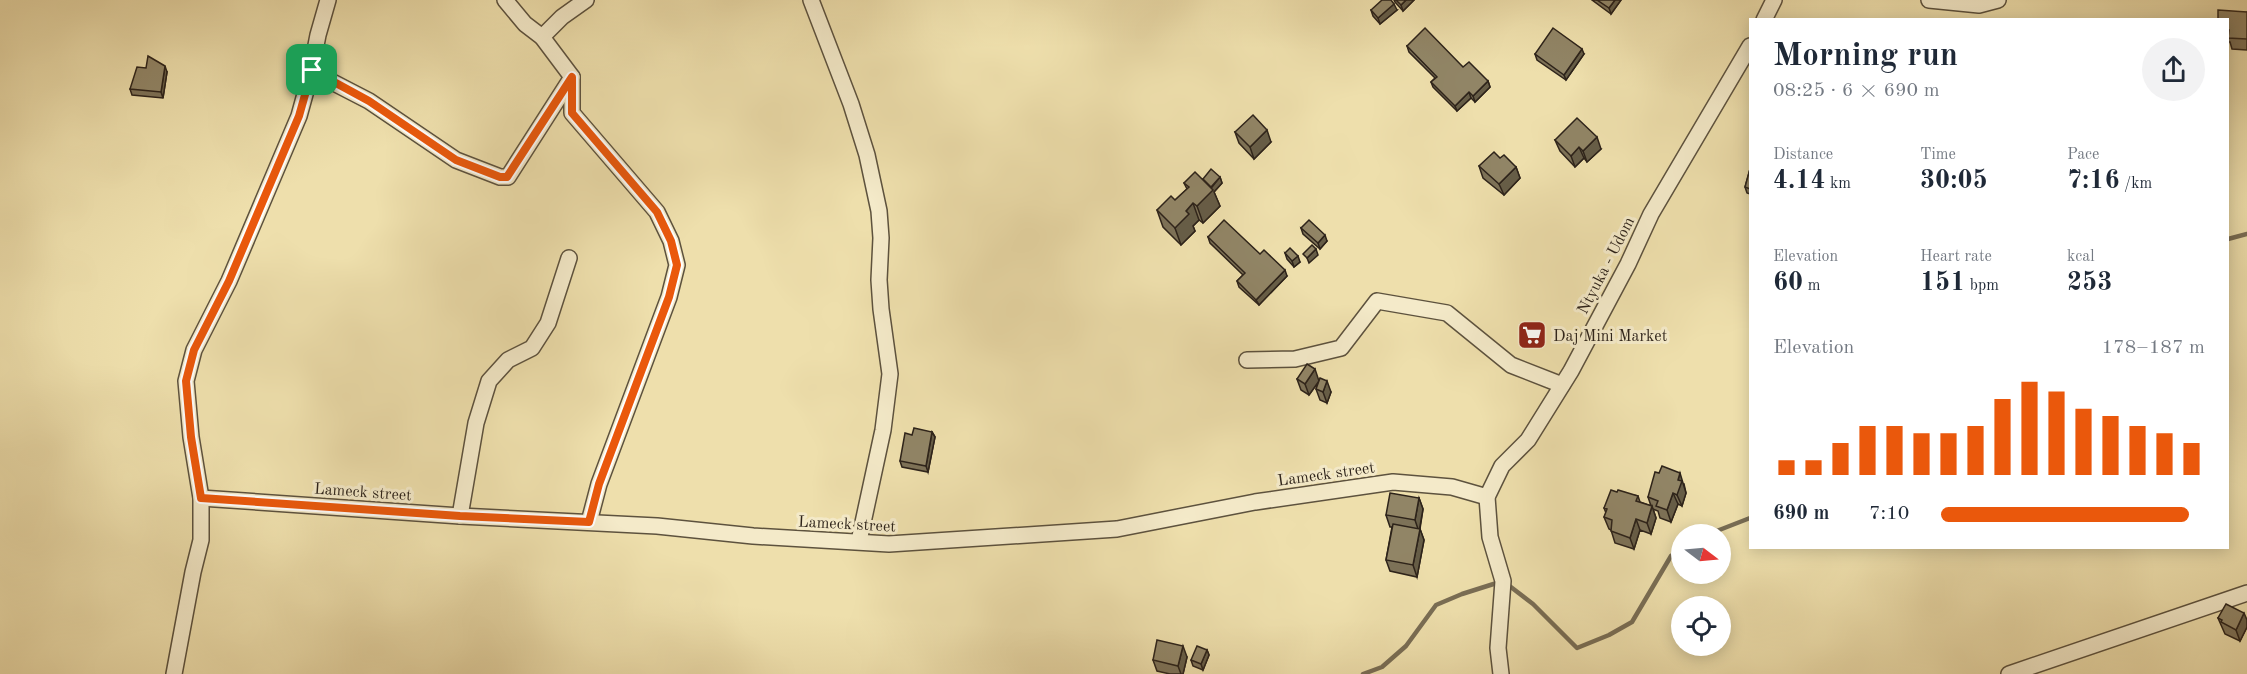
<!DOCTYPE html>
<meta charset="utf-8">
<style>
:root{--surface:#fff;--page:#f2f2f3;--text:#1f2937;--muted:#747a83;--accent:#ea580c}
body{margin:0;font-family:"Old Standard TT",serif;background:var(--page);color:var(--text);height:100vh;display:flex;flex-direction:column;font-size:22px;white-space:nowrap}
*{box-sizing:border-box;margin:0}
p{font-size:20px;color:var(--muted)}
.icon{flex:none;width:33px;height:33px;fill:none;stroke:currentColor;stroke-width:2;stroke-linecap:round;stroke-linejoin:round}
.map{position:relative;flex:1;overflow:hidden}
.drawer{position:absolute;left:1749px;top:18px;width:480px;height:531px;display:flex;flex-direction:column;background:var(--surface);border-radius:0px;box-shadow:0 3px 15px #0003}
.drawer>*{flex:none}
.needle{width:39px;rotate:106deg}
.controls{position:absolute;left:1671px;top:524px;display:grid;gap:12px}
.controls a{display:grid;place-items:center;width:60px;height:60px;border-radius:50%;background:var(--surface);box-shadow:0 3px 15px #0003;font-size:30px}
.pin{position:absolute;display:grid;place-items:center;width:51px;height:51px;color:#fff;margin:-26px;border-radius:12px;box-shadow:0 3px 9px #0006}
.round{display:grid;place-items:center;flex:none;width:63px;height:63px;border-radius:32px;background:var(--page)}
.overview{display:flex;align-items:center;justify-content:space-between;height:102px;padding:0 24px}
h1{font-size:33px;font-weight:700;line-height:45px}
.stats{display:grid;grid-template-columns:repeat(3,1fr);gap:9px;height:102px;padding:6px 24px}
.stats div{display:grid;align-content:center}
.stats b{font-size:26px;font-weight:700}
.stats small{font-size:16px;font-weight:400}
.stats p{font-size:16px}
.chart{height:168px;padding:12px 24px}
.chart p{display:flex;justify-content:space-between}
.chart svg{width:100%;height:108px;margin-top:6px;stroke:var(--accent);stroke-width:6}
ul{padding:0 24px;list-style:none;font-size:20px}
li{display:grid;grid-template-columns:96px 72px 1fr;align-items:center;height:45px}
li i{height:15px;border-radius:8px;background:var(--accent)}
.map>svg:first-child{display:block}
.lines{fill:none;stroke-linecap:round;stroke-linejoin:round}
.stream{stroke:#796d54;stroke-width:4.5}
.minor-casing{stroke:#5d523e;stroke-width:18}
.minor{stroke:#f4eac9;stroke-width:15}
.wall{fill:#7d7258;stroke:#2d231a;stroke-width:1.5}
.shaded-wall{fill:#665d47;stroke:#2d231a;stroke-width:1.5}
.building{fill:#918566;stroke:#2d231a;stroke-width:1.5}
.route-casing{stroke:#fff;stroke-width:12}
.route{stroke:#ea580c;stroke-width:8}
.labels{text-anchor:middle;stroke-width:6;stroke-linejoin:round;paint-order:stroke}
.street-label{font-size:16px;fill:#2d231a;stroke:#f4eac9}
.poi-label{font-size:16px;fill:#2d231a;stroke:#f4eac9;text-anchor:start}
</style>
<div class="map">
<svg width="2247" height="674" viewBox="0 0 2247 674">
<rect width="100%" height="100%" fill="#eedfac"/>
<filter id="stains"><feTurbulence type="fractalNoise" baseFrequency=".00333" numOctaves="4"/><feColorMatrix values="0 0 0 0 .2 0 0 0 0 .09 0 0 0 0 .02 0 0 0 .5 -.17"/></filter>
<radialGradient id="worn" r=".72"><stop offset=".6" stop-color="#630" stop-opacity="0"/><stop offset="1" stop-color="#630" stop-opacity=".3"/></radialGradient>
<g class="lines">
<g class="stream">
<path d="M2228,239L2247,234"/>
<path d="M1709,534L1750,518"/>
<path d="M1363,674L1382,667L1406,646L1436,605L1462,594L1503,581L1533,604L1577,648L1609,635L1632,622L1671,556L1682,549"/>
</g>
<g class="minor-casing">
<g id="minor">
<path d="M505,0L525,24L542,37L572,77V113L657,212L671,241L677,265L669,297L599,484L589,522"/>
<path d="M811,0L851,104L867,155L879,211L881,238L879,280L881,309L890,374L883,430L859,541"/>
<path d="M1929,0L1979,5L1998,0"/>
<path d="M1764,20L1774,0"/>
<path d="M542,37L562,17L586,0"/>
<path d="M311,71L369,101L456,160L500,177H508L572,77"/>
<path d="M1247,360L1295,359L1341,348L1377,301L1447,313L1511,365L1562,385"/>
<path d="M201,498L460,516L657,526L753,536L889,544L1117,529L1255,502L1393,482L1452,487L1487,497"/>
<path d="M460,516L476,423L489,381L508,360L532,348L548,323L569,258"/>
<path d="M174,674L193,572L201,540V498L191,437L186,381L194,350L229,281L299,116L310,76L318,35L328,0"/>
<path d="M1501,674L1498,648L1503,581L1490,537L1487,497L1502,466L1528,440L1571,371L1628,264L1651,214L1750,46"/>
<path d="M2009,674L2247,593"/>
</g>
</g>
<use href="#minor" class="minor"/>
</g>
<g class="wall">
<path d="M1394,0H1414L1403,11L1395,2Z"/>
<path d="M1592,0H1621L1611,14Z"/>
<path d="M1371,10H1397L1380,24L1373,16Z"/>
<path d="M2247,12V50L2232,49L2230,42H2228V20Z"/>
<path d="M1407,46L1463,67L1488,81L1490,87L1475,102L1471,98L1457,111L1433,87L1431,82L1435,78L1409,52Z"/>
<path d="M1535,54H1584L1566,80L1537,60Z"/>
<path d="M167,72L163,98L132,95L130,89Z"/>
<path d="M1235,132L1271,142L1254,159L1239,143Z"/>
<path d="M1555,140L1601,149L1587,162L1584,158L1575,167L1560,151Z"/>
<path d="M1500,158L1516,167L1520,178L1504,195L1483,178L1479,166Z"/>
<path d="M1750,169V194L1747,193L1745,187Z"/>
<path d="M1220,177L1222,183L1214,192L1220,206L1203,223L1199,220L1193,226L1195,231L1181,245L1163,227L1157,210L1175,200L1187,189L1184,183L1203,179Z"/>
<path d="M1301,228L1327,241L1320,249L1303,234Z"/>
<path d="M1208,237L1287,276L1259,305L1239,287L1237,281L1243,275L1210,243Z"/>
<path d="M1285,253L1300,262L1294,267L1287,259Z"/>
<path d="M1297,379L1319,381L1331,392L1327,403L1320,400L1316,389L1319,381L1309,395L1301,390Z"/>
<path d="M932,432L935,437L928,472L902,467L900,461L912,435Z"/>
<path d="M1684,484L1686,493L1682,506L1678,504L1671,522L1660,518L1658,511L1653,509L1656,518L1651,534L1640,530L1634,549L1615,543L1611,530L1609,529L1604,517L1606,513L1604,508L1617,492L1638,496L1640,502L1651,506L1648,497Z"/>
<path d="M1419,498L1423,509L1420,529L1424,540L1417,577L1390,571L1386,560L1392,527H1390L1386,515Z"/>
<path d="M2218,618L2247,620V627L2240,641L2225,634Z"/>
<path d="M1207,650L1209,655L1203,670L1193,666L1191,660Z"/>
<path d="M1187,657L1183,674H1170L1157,671L1153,660Z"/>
</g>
<g class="shaded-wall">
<path d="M1406,0H1414L1403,11L1401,5Z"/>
<path d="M1615,0H1621L1611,14L1609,8Z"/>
<path d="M1394,4L1397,10L1380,24L1378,18Z"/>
<path d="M1582,49L1584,54L1566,80L1564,75Z"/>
<path d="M165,66L167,72L163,98L161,92Z"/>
<path d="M1488,81L1490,87L1475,102L1473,96Z"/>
<path d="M1469,92L1471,98L1457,111L1455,106Z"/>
<path d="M1267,130L1271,142L1254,159L1250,147Z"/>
<path d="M1597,137L1601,149L1587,162L1583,151Z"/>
<path d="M1579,147L1584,158L1575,167L1571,156Z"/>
<path d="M1516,167L1520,178L1504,195L1499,184Z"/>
<path d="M1220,177L1222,183L1214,192L1220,206L1203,223L1197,206Z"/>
<path d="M1193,203L1199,220L1193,226L1195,231L1181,245L1175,228L1186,211Z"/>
<path d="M1325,235L1327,241L1320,249L1318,243Z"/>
<path d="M1316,249L1318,255L1309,263L1307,258Z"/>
<path d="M1298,256L1300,262L1294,267L1292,261Z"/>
<path d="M1285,270L1287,276L1259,305L1256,300Z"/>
<path d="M1315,369L1319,381L1309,395L1305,384Z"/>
<path d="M1327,381L1331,392L1327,403L1323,392Z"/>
<path d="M932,432L935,437L928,472L926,466Z"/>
<path d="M1680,473L1686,493L1682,506L1677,495L1678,480Z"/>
<path d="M1673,493L1678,504L1671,522L1667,510Z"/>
<path d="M1419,498L1423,509L1419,532L1415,520Z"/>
<path d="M1652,506L1656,518L1651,534L1647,523Z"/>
<path d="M1636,519L1640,530L1634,549L1630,538Z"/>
<path d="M1420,529L1424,540L1417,577L1413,565Z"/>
<path d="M2244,613L2247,620V627L2240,641L2236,630Z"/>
<path d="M1183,646L1187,657L1183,674H1181L1178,666Z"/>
<path d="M1207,650L1209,655L1203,670L1201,664Z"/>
</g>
<g class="building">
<path d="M1382,0H1391L1394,4L1378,18L1371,10Z"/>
<path d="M1396,0H1406L1401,5Z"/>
<path d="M1597,0H1615L1609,8Z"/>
<path d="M2218,10L2247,12V39L2228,38L2229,30H2228V20H2218Z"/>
<path d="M1425,28L1463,67L1469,62L1488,81L1473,96L1469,92L1455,106L1431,82L1437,77L1407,46Z"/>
<path d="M1553,28L1582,49L1564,75L1535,54Z"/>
<path d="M148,56L165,66L161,92L130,89L137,67L146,68Z"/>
<path d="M1253,115L1267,130L1250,147L1235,132Z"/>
<path d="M1577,118L1597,137L1583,151L1579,147L1571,156L1555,140Z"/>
<path d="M1494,152L1500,158L1504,155L1516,167L1499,184L1479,166Z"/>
<path d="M1211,169L1220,177L1211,187L1203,179Z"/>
<path d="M1750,169V189L1745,187Z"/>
<path d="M1195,172L1213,190L1197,206L1193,203L1186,211L1189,214L1175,228L1157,210L1171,196L1175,200L1189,187L1184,183Z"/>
<path d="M1224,220L1260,254L1264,250L1285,270L1256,300L1237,281L1245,273L1208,237Z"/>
<path d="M1309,220L1325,235L1318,243L1301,228Z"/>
<path d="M1312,245L1316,249L1307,258L1303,254Z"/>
<path d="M1290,248L1298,256L1292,261L1285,253Z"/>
<path d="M1307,364L1315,369L1305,384L1297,379Z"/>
<path d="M1320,378L1327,381L1323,392L1316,389Z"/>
<path d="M914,428L932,432L926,466L900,461L905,433L912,435Z"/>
<path d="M1662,466L1680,473L1678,480L1682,481L1677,495L1673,493L1667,510L1656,506L1658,501L1648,497L1655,472L1659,473Z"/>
<path d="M1611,490L1617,492L1618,490L1638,496L1636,501L1652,506L1647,523L1636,519L1630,538L1611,531L1612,520L1604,517L1607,509L1604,508Z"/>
<path d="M1390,493L1419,498L1415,520L1386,515Z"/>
<path d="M1393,524L1420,529L1413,565L1386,560Z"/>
<path d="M2226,604L2244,613L2236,630L2221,622L2222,620L2218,618Z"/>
<path d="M1157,640L1183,646L1178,666L1153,660Z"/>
<path d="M1197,646L1207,650L1201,664L1191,660Z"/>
</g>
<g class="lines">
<g class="route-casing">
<path id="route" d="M312,70L369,101L456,160L500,177H507L572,77V113L657,212L671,241L677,265L669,297L599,484L589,522L460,516L201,498L191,437L186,381L194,350L229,281L299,116Z"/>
</g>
<use href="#route" class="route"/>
</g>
<defs>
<g id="supermarket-square" transform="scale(1.5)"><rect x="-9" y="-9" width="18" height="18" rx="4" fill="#8f2418" stroke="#f4eac9"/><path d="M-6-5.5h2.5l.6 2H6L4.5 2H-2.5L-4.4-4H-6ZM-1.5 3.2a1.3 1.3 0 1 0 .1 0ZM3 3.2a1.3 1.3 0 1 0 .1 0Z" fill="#fff"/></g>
</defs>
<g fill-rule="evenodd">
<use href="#supermarket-square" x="1532" y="335"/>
</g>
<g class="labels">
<g class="street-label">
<text transform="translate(1605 265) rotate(-63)" y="6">Ntyuka - Udom</text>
<text transform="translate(1326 473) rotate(-8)" y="6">Lameck street</text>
<text transform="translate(363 491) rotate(4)" y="6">Lameck street</text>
<text transform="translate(847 523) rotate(3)" y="6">Lameck street</text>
</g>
<g class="poi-label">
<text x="1553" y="341">Daj Mini Market</text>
</g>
</g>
<rect width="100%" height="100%" filter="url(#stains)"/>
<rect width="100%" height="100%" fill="url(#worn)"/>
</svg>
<div class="controls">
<a><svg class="needle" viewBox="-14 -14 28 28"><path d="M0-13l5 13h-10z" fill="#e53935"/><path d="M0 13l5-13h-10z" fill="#747a83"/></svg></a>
<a><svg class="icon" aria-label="locate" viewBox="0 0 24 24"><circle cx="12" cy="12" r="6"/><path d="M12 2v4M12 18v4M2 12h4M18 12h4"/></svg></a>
</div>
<div class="pin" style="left:312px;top:70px;background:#1e9e55"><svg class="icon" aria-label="arrive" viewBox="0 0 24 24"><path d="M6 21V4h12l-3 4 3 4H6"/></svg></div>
<section class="drawer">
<div class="overview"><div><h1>Morning run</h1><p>08:25 · 6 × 690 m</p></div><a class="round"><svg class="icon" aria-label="share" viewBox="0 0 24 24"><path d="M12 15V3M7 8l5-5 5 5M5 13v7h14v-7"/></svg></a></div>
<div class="stats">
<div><p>Distance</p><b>4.14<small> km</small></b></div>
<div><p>Time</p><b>30:05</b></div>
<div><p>Pace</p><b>7:16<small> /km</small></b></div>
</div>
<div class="stats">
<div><p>Elevation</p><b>60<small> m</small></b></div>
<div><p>Heart rate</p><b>151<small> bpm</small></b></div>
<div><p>kcal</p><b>253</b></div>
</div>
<div class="chart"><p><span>Elevation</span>178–187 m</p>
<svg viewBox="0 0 160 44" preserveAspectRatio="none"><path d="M5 44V38M15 44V38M25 44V31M35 44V24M45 44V24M55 44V27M65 44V27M75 44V24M85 44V13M95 44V6M105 44V10M115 44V17M125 44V20M135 44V24M145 44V27M155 44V31"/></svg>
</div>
<ul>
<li><b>690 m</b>7:10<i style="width:94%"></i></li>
</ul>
</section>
</div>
